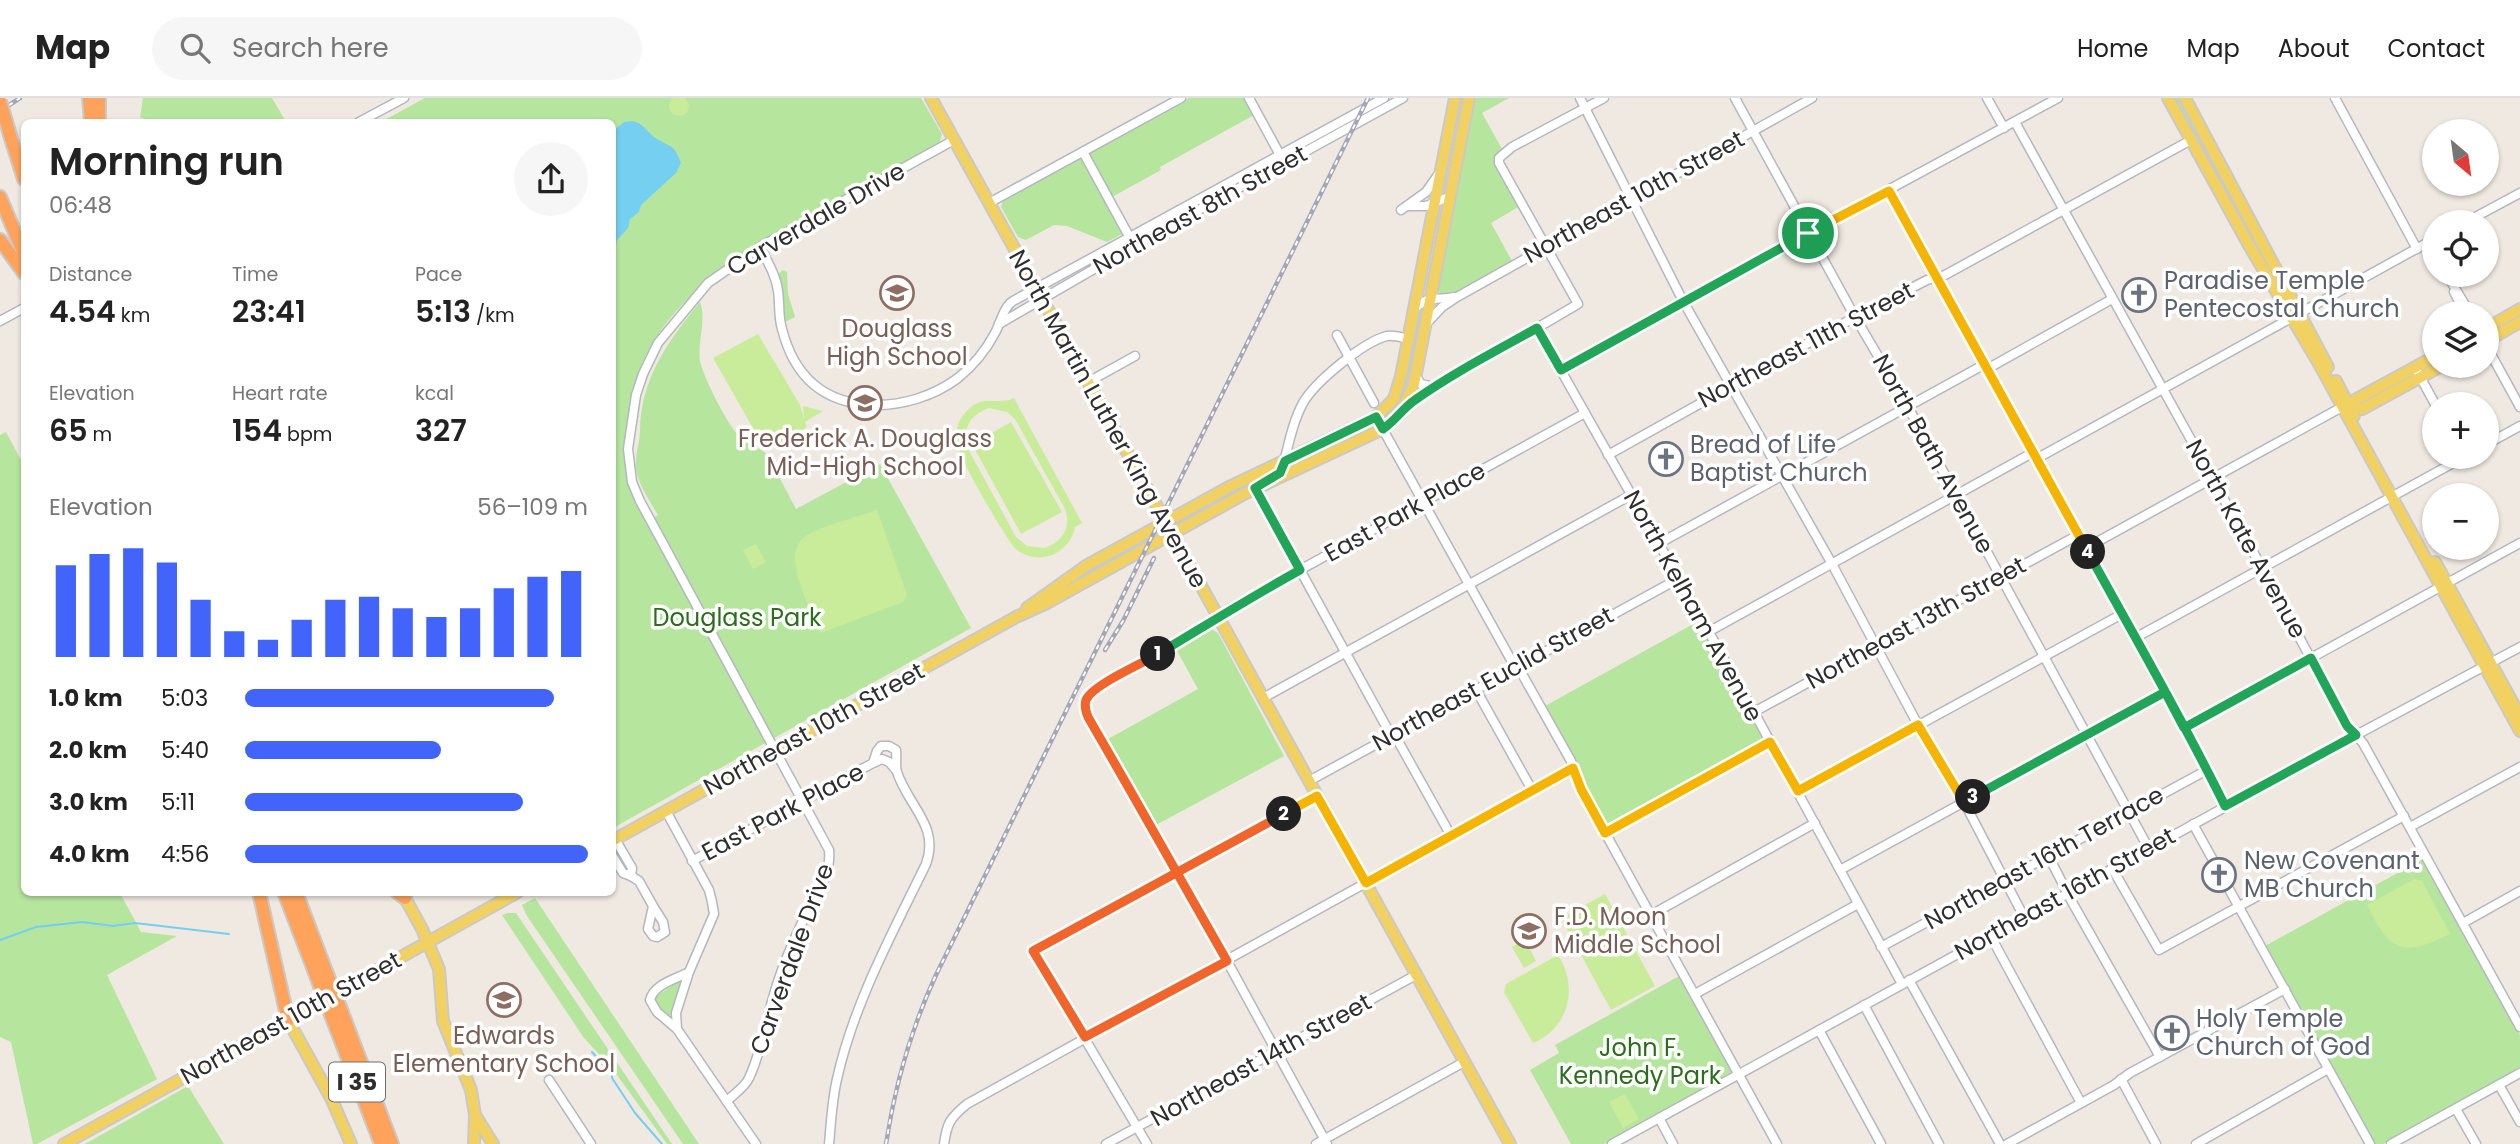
<!DOCTYPE html>
<meta charset="utf-8">
<style>
:root{--surface:#fff;--page:#f6f6f6;--text:#222;--muted:#767676;--line:#e0e0e0;--accent:#4264fb}
body{margin:0;font-family:Poppins,sans-serif;background:var(--page);color:var(--text);height:100vh;display:flex;flex-direction:column;font-size:26px;white-space:nowrap}
*{box-sizing:border-box;margin:0}
p{font-size:23px;color:var(--muted)}
.icon{flex:none;width:38px;height:38px;fill:none;stroke:currentColor;stroke-width:2;stroke-linecap:round;stroke-linejoin:round}
.map{position:relative;flex:1;overflow:hidden}
.side{position:absolute;left:21px;top:21px;width:595px;height:777px;display:flex;flex-direction:column;background:var(--surface);border-radius:10px;box-shadow:0 2px 5px #0004}
.side>*{flex:none}
.needle{width:46px;rotate:151deg}
.controls{position:absolute;left:2422px;top:21px;display:grid;gap:14px}
.controls a{display:grid;place-items:center;width:77px;height:77px;border-radius:50%;background:var(--surface);box-shadow:0 2px 5px #0004;font-size:35px}
.pin{position:absolute;display:grid;place-items:center;width:60px;height:60px;color:#fff;margin:-30px;border:4px solid #fff;border-radius:50%;box-shadow:0 2px 7px #0007}
.km{position:absolute;width:35px;height:35px;margin:-18px;border-radius:50%;background:#222;color:#fff;font-size:19px;line-height:35px;text-align:center}
.round{display:grid;place-items:center;flex:none;width:74px;height:74px;border-radius:37px;background:var(--page)}
.head{display:flex;align-items:center;justify-content:space-between;height:119px;padding:0 28px}
h1{font-size:38px;font-weight:600;line-height:52px}
.metrics{display:grid;grid-template-columns:repeat(3,1fr);gap:10px;height:119px;padding:7px 28px}
.metrics div{display:grid;align-content:center}
.metrics b{font-size:30px;font-weight:600}
.metrics small{font-size:19px;font-weight:400}
.metrics p{font-size:19px}
.chart{height:196px;padding:14px 28px}
.chart p{display:flex;justify-content:space-between}
.chart svg{width:100%;height:126px;margin-top:7px;stroke:var(--accent);stroke-width:6}
ul{padding:0 28px;list-style:none;font-size:23px}
li{display:grid;grid-template-columns:112px 84px 1fr;align-items:center;height:52px}
li i{height:18px;border-radius:9px;background:var(--accent)}
header{display:flex;align-items:center;gap:42px;box-sizing:border-box;height:98px;padding:0 35px;background:var(--surface);border-bottom:2px solid var(--line)}
header strong{font-size:33px}
nav{display:flex;gap:38px;margin-inline-start:auto;font-size:24px}
.search{width:490px;height:63px;background:var(--page);display:flex;align-items:center;gap:18px;box-sizing:border-box;padding:0 24px;border-radius:38px;color:var(--muted);font-size:26px}
.map>svg:first-child{display:block}
.green{fill:#b6e59e}
.pitch{fill:#c9ec9a;fill-rule:evenodd}
.water{fill:#75cff0}
.lines{fill:none;stroke-linecap:round;stroke-linejoin:round}
.stream{stroke:#75cff0;stroke-width:2}
.minor-casing{stroke:#b4b7c1;stroke-width:11}
.major-casing{stroke:#c9c9c9;stroke-width:14}
.highway-casing{stroke:#c9c9c9;stroke-width:16}
.minor{stroke:#fff;stroke-width:8}
.major{stroke:#f2d163;stroke-width:10}
.highway{stroke:#ffa35c;stroke-width:12}
.rail-casing{stroke:#a3a6b8;stroke-width:4.5}
.rail{stroke:#fff;stroke-width:2;stroke-dasharray:5;stroke-linecap:butt}
.highway-bridge-casing{stroke:#c9c9c9;stroke-width:16;stroke-linecap:butt}
.highway-bridge{stroke:#ffa35c;stroke-width:12}
.split-1-casing{stroke:#fff;stroke-width:14}
.split-2-casing{stroke:#fff;stroke-width:14}
.split-3-casing{stroke:#fff;stroke-width:14}
.split-4-casing{stroke:#fff;stroke-width:14}
.split-5-casing{stroke:#fff;stroke-width:14}
.split-1{stroke:#22a559;stroke-width:9}
.split-2{stroke:#f0652b;stroke-width:9}
.split-3{stroke:#f5b400;stroke-width:9}
.split-4{stroke:#22a559;stroke-width:9}
.split-5{stroke:#f5b400;stroke-width:9}
.labels{text-anchor:middle;stroke-width:7;stroke-linejoin:round;paint-order:stroke}
.shield{fill:#fff;stroke:#6d6d6d;stroke-width:2}
.shield-label{font-size:23px;font-weight:bold;fill:#2e2e2e}
.street-label{font-size:24px;fill:#2e2e2e;stroke:#fff}
.worship-label{font-size:24px;fill:#5b616d;stroke:#fff;text-anchor:start}
.education-label{font-size:24px;fill:#785e54;stroke:#fff}
.park-label{font-size:24px;fill:#2c6e1b;stroke:#fff}
</style>
<header>
<strong>Map</strong>
<div class="search"><svg class="icon" aria-label="search" viewBox="0 0 24 24"><circle cx="10" cy="10" r="6"/><path d="M15 15l6 6"/></svg>Search here</div>
<nav><a>Home</a><a>Map</a><a>About</a><a>Contact</a></nav>
</header>
<div class="map">
<svg width="2520" height="1046" viewBox="0 0 2520 1046">
<rect width="100%" height="100%" fill="#efe9e1"/>
<g class="green">
<path d="M143,0H272L286,24H153L140,19Z"/>
<path d="M425,0H921L942,36L939,46L730,162C701,187 670,215 650,249C634,278 621,336 625,369C626,388 637,409 647,424L658,417C651,405 642,392 638,379C632,362 640,348 640,332C641,280 668,243 700,204C707,223 697,243 700,263C703,279 729,330 741,340C749,348 761,349 768,358L796,411L880,366L971,530L613,730L612,24H381Z"/>
<path d="M1189,0H1244L1254,17L1160,69L1161,72L1112,99L1089,57L1090,54Z"/>
<path d="M1472,0H1509L1482,15L1502,51L1498,56V72L1506,82L1520,108L1491,125L1512,163L1456,194L1443,197L1437,192Z"/>
<path d="M2171,0H2183L2292,213Z"/>
<path d="M1079,60L1084,63L1122,132V136L1107,144L1067,128L1054,127L1026,142L1018,139L1001,109L1003,102Z"/>
<path d="M783,172L787,174L788,196L795,219L785,224L778,176Z"/>
<path d="M1423,208C1420,239 1413,309 1384,323L1383,319L1390,311L1417,210Z"/>
<path d="M6,334L24,368V794L120,795L141,834L177,838L107,877L157,981L37,1046H33L11,944L0,939V337Z"/>
<path d="M1695,525L1699,526L1764,642L1612,728L1607,727L1586,691L1578,669L1545,608Z"/>
<path d="M1211,531L1218,535L1284,658L1156,727L1108,641L1198,591L1176,551Z"/>
<path d="M2423,761L2520,937V970L2383,1046H2374L2265,848Z"/>
<path d="M535,800L699,1046H683L527,818L522,807Z"/>
<path d="M508,815H516L672,1046H667L612,970L584,940L502,817Z"/>
<path d="M1681,877L1732,974L1604,1046H1571L1530,972L1559,955L1555,947Z"/>
<path d="M678,884H681V888L673,915L669,918C662,913 653,910 655,899Z"/>
<path d="M188,988L224,1046H85Z"/>
</g>
<g class="pitch">
<circle cx="679" cy="8" r="10"/>
<path d="M758,236L800,307L804,321L803,308L823,313L805,324L807,329L766,353L713,260Z"/>
<path d="M1014,300L1082,425L1075,429C1073,440 1067,448 1058,454C1045,462 1029,461 1017,452C1007,444 962,364 958,350C955,340 956,327 962,319C980,292 998,309 1014,300ZM989,310L1007,314L1015,321L1065,411C1072,430 1062,443 1045,450L1027,448L1016,439L967,349C962,330 970,317 989,310Z"/>
<path d="M1011,324L1062,414L1021,436L972,346Z"/>
<path d="M877,412L907,497L903,504L821,535C811,510 776,453 809,436C830,425 855,420 877,412Z"/>
<path d="M756,446L766,464L753,471L743,452Z"/>
<path d="M2414,781L2422,783L2450,836C2403,859 2390,855 2367,807Z"/>
<path d="M1605,796L1655,888L1611,912L1561,820Z"/>
<path d="M1525,842L1536,863L1524,870L1512,849Z"/>
<path d="M1558,857C1579,889 1569,930 1533,945L1504,894L1506,886Z"/>
<path d="M1625,996L1639,1021L1623,1030L1609,1004Z"/>
</g>
<path class="water" d="M633,23C645,26 647,35 657,41C672,50 674,46 681,65L676,75L641,107L639,114L630,121L628,130L617,142L613,167V33L624,24Z"/>
<g class="lines">
<g class="stream">
<path d="M0,842L36,829L82,824L113,828L135,825L229,836"/>
<path d="M592,954L612,977V980L635,1015L662,1046"/>
</g>
<g class="minor-casing">
<g id="minor">
<path d="M1249,0L1280,57"/>
<path d="M1580,0L1683,203L1832,466L1918,627L1964,704L2024,819"/>
<path d="M1604,0L1512,49L1499,60V65L1578,206L1537,230L1754,614L1902,886"/>
<path d="M1735,0L1855,219L1908,309L2149,751"/>
<path d="M1987,0L2004,30"/>
<path d="M2335,0L2417,151"/>
<path d="M359,24L404,0"/>
<path d="M2015,24L2262,470L2347,628L2363,645L2520,929"/>
<path d="M1083,54L1130,140"/>
<path d="M1890,93L2226,708"/>
<path d="M989,105L1181,0"/>
<path d="M1410,108H1426L1449,99"/>
<path d="M1401,112L1426,94L1438,77"/>
<path d="M2466,124L2520,95"/>
<path d="M760,149C767,163 776,177 778,193C780,206 778,218 782,231C794,278 823,305 872,307C902,308 934,298 958,280C973,268 986,252 995,235C1001,224 1003,210 1013,203L1384,0"/>
<path d="M2447,177L2470,215"/>
<path d="M2454,194L2465,215"/>
<path d="M1413,213C1427,196 1437,203 1454,199"/>
<path d="M0,223L24,210"/>
<path d="M999,226L1151,138L1403,0"/>
<path d="M1426,226L1442,209L1457,199L1812,0"/>
<path d="M1337,237L1374,305"/>
<path d="M2487,249L2520,309"/>
<path d="M1987,271L2112,201"/>
<path d="M1561,272L1683,203L2058,0"/>
<path d="M2418,275L2435,306"/>
<path d="M1415,277L1421,286L1434,289"/>
<path d="M1088,284L1135,258"/>
<path d="M1405,309L1434,289L1537,230"/>
<path d="M1376,319L1515,569"/>
<path d="M2487,346L2520,328"/>
<path d="M1608,357L1855,219L1927,182L1945,177L2191,42"/>
<path d="M2036,361L2434,141"/>
<path d="M1275,379L1282,372C1288,350 1292,325 1303,305C1315,284 1363,244 1387,238C1394,237 1401,239 1408,241"/>
<path d="M1255,390L1387,630L1398,643L1450,736"/>
<path d="M1658,446L1985,266"/>
<path d="M2086,450L2342,309"/>
<path d="M1708,534L2032,355"/>
<path d="M2135,540L2464,359"/>
<path d="M1517,567L1571,663L1581,691L1777,1046"/>
<path d="M1475,590L1532,692"/>
<path d="M1263,600L1631,397"/>
<path d="M1754,614L2078,437"/>
<path d="M2184,630L2520,445"/>
<path d="M873,665L882,661L889,664L896,672"/>
<path d="M1309,683L1678,481"/>
<path d="M1798,693L2122,516"/>
<path d="M666,713L709,792L712,804L714,816L689,874C676,881 654,886 650,902L657,914L677,931L756,1046"/>
<path d="M2193,726L2370,1046"/>
<path d="M2410,729L2520,669"/>
<path d="M1606,735L1770,644"/>
<path d="M612,757L623,775L631,778L632,770L615,741"/>
<path d="M2048,757L2072,804L2160,959"/>
<path d="M692,763L873,665L877,653L881,648H889L896,652C897,660 895,668 897,674C908,708 940,728 926,766C892,836 854,905 837,981C832,1002 831,1025 829,1046"/>
<path d="M2112,770L2159,852L2404,718"/>
<path d="M1840,772L2165,594"/>
<path d="M631,778L639,783L653,808L648,831L653,838L657,839L665,834L663,824L653,808"/>
<path d="M1651,817L1815,725"/>
<path d="M2463,825L2520,793"/>
<path d="M1990,837L2081,1005"/>
<path d="M1881,849L2207,672"/>
<path d="M1909,882L2000,1046"/>
<path d="M1695,896L1858,806"/>
<path d="M1864,907L1939,1046"/>
<path d="M677,931L676,915L689,874"/>
<path d="M1819,932L1881,1046"/>
<path d="M2121,981L2156,1046"/>
<path d="M549,982L591,1046"/>
<path d="M2499,987L2520,1024"/>
<path d="M727,1003C734,996 745,989 749,980C760,957 764,932 771,907C778,880 789,852 801,827C812,803 832,779 829,752L640,403L632,384L628,351L636,297L643,276L658,245L708,185L760,149L954,42"/>
<path d="M2456,1011L2476,1046"/>
<path d="M1659,1020L1673,1046"/>
<path d="M944,1046C947,1025 950,1020 967,1006L1573,670"/>
<path d="M1106,1046L1416,877"/>
<path d="M1147,1046L1033,853L1317,698"/>
<path d="M1316,1046L1464,964"/>
<path d="M1327,1046L1227,863L1088,619C1083,606 1087,601 1095,590L1208,527L1229,511L1585,315"/>
<path d="M1612,1046L2347,642L2520,549"/>
<path d="M2007,1046L2114,987L2130,975L2285,891"/>
<path d="M2196,1046L2328,971"/>
<path d="M2391,1046L2520,975"/>
</g>
</g>
<g class="major-casing">
<g id="major">
<path d="M931,0L1510,1046"/>
<path d="M2168,0L2250,149L2318,264L2520,633"/>
<path d="M2185,0L2328,269"/>
<path d="M2487,230L2520,211"/>
<path d="M2487,243L2520,224"/>
<path d="M2336,283L2354,318"/>
<path d="M2344,308L2434,259"/>
<path d="M2348,311H2362L2441,268"/>
<path d="M2435,464L2520,618"/>
<path d="M1027,510L1086,468L1231,388L1376,319L1394,301L1401,278L1455,0"/>
<path d="M612,743L1016,519L1047,505L1244,396L1383,331L1402,314L1414,286L1469,0"/>
<path d="M405,800L422,831L439,871L443,923L471,992L475,1017L474,1046"/>
<path d="M288,922L331,1000L351,1046"/>
<path d="M475,1017L493,1046"/>
<path d="M64,1046L518,794"/>
</g>
</g>
<g class="highway-casing">
<g id="highway">
<path d="M89,0L91,24"/>
<path d="M99,24V0"/>
<path d="M10,37L24,81"/>
<path d="M0,99L24,156"/>
<path d="M0,142L24,175"/>
<path d="M259,794L288,922"/>
<path d="M284,794L317,880"/>
<path d="M296,794L327,876"/>
<path d="M397,794L405,800"/>
<path d="M343,917L392,1046"/>
<path d="M333,922L381,1046"/>
</g>
</g>
<use href="#minor" class="minor"/>
<use href="#major" class="major"/>
<use href="#highway" class="highway"/>
<g class="rail-casing">
<g id="rail">
<path d="M0,13L20,0"/>
<path d="M1105,552L1123,523L1154,460"/>
<path d="M886,1046C895,987 911,931 936,877L1368,0"/>
</g>
</g>
<use href="#rail" class="rail"/>
<g class="highway-bridge-casing">
<g id="highway-bridge">
<path d="M0,3L10,37"/>
<path d="M327,876L343,917"/>
<path d="M317,880L333,922"/>
</g>
</g>
<use href="#highway-bridge" class="highway-bridge"/>
</g>
<g class="lines">
<g class="split-1-casing">
<path id="split-1" d="M1158,556C1205,528 1251,499 1300,472L1255,390L1280,375L1285,363L1376,319L1383,331C1395,323 1403,310 1415,302C1453,275 1496,253 1537,230L1561,272L1808,135"/>
</g>
<g class="split-2-casing">
<path id="split-2" d="M1158,556C1142,566 1092,587 1086,602C1084,608 1086,614 1088,619C1135,700 1181,782 1227,863L1085,939L1033,853L1284,716"/>
</g>
<g class="split-3-casing">
<path id="split-3" d="M1284,716L1317,698L1366,785L1573,670L1581,691L1605,735L1770,644L1798,693L1918,627L1964,704L1973,699"/>
</g>
<g class="split-4-casing">
<path id="split-4" d="M1973,699L2165,594L2184,630L2311,560L2347,628L2356,637L2225,708C2183,622 2134,538 2088,454"/>
</g>
<g class="split-5-casing">
<path id="split-5" d="M1808,135L1889,93L2088,454"/>
</g>
<use href="#split-1" class="split-1"/>
<use href="#split-2" class="split-2"/>
<use href="#split-3" class="split-3"/>
<use href="#split-4" class="split-4"/>
<use href="#split-5" class="split-5"/>
</g>
<defs>
<g id="school-ring" transform="scale(1.75)"><circle r="9.5" fill="#fff" stroke="#8d6e63" stroke-width="1.5"/><path d="M0-5L7-2L0 1L-7-2ZM-4 1L0 2.5L4 1V4Q0 6-4 4Z" fill="#8d6e63"/></g>
<g id="church-ring" transform="scale(1.75)"><circle r="9.5" fill="#fff" stroke="#6b7280" stroke-width="1.5"/><path d="M-1.2-6h2.4v3.5h3.3v2.4h-3.3V6h-2.4V-.1h-3.3v-2.4h3.3Z" fill="#6b7280"/></g>
</defs>
<g fill-rule="evenodd">
<use href="#school-ring" x="897" y="195"/>
<use href="#church-ring" x="2139" y="197"/>
<use href="#school-ring" x="865" y="305"/>
<use href="#church-ring" x="1666" y="361"/>
<use href="#church-ring" x="2219" y="777"/>
<use href="#school-ring" x="1529" y="833"/>
<use href="#school-ring" x="504" y="902"/>
<use href="#church-ring" x="2172" y="935"/>
</g>
<g class="labels">
<rect class="shield" x="329" y="964.5" width="56" height="39" rx="5"/>
<g class="shield-label">
<text x="357" y="992">I 35</text>
</g>
<g class="street-label">
<text transform="translate(1634 99) rotate(-29)" y="8">Northeast 10th Street</text>
<text transform="translate(1200 112) rotate(-29)" y="8">Northeast 8th Street</text>
<text transform="translate(816 121) rotate(-30)" y="8">Carverdale Drive</text>
<text transform="translate(1806 247) rotate(-28)" y="8">Northeast 11th Street</text>
<text transform="translate(1108 321) rotate(61)" y="8">North Martin Luther King Avenue</text>
<text transform="translate(1933 356) rotate(61)" y="8">North Bath Avenue</text>
<text transform="translate(1405 414) rotate(-29)" y="8">East Park Place</text>
<text transform="translate(2246 441) rotate(61)" y="8">North Kate Avenue</text>
<text transform="translate(1693 508) rotate(61)" y="8">North Kelham Avenue</text>
<text transform="translate(1916 525) rotate(-29)" y="8">Northeast 13th Street</text>
<text transform="translate(1493 581) rotate(-29)" y="8">Northeast Euclid Street</text>
<text transform="translate(814 631) rotate(-29)" y="8">Northeast 10th Street</text>
<text transform="translate(783 714) rotate(-28)" y="8">East Park Place</text>
<text transform="translate(2044 760) rotate(-29)" y="8">Northeast 16th Terrace</text>
<text transform="translate(2065 796) rotate(-29)" y="8">Northeast 16th Street</text>
<text transform="translate(792 861) rotate(-70)" y="8">Carverdale Drive</text>
<text transform="translate(291 920) rotate(-29)" y="8">Northeast 10th Street</text>
<text transform="translate(1261 962) rotate(-29)" y="8">Northeast 14th Street</text>
</g>
<g class="worship-label">
<text x="2164" y="191">Paradise Temple<tspan x="2164" dy="28">Pentecostal Church</tspan></text>
<text x="1690" y="355">Bread of Life<tspan x="1690" dy="28">Baptist Church</tspan></text>
<text x="2244" y="771">New Covenant<tspan x="2244" dy="28">MB Church</tspan></text>
<text x="2196" y="929">Holy Temple<tspan x="2196" dy="28">Church of God</tspan></text>
</g>
<g class="education-label">
<text x="897" y="239">Douglass<tspan x="897" dy="28">High School</tspan></text>
<text x="865" y="349">Frederick A. Douglass<tspan x="865" dy="28">Mid-High School</tspan></text>
<text x="1554" y="827" text-anchor="start">F.D. Moon<tspan x="1554" dy="28">Middle School</tspan></text>
<text x="504" y="946">Edwards<tspan x="504" dy="28">Elementary School</tspan></text>
</g>
<g class="park-label">
<text x="737" y="528">Douglass Park</text>
<text x="1640" y="958">John F.<tspan x="1640" dy="28">Kennedy Park</tspan></text>
</g>
</g>
</svg>
<div class="controls">
<a><svg class="needle" viewBox="-14 -14 28 28"><path d="M0-13l5 13h-10z" fill="#e53935"/><path d="M0 13l5-13h-10z" fill="#767676"/></svg></a>
<a><svg class="icon" aria-label="locate" viewBox="0 0 24 24"><circle cx="12" cy="12" r="6"/><path d="M12 2v4M12 18v4M2 12h4M18 12h4"/></svg></a>
<a><svg class="icon" aria-label="layers" viewBox="0 0 24 24"><path d="M12 4l9 5-9 5-9-5zM3 14l9 5 9-5"/></svg></a>
<a>+</a>
<a>−</a>
</div>
<div class="pin" style="left:1808px;top:135px;background:#1e9e55"><svg class="icon" aria-label="arrive" viewBox="0 0 24 24"><path d="M6 21V4h12l-3 4 3 4H6"/></svg></div>
<b class="km" style="left:1158px;top:556px">1</b>
<b class="km" style="left:1284px;top:716px">2</b>
<b class="km" style="left:1973px;top:699px">3</b>
<b class="km" style="left:2088px;top:454px">4</b>
<section class="side">
<div class="head"><div><h1>Morning run</h1><p>06:48</p></div><a class="round"><svg class="icon" aria-label="share" viewBox="0 0 24 24"><path d="M12 15V3M7 8l5-5 5 5M5 13v7h14v-7"/></svg></a></div>
<div class="metrics">
<div><p>Distance</p><b>4.54<small> km</small></b></div>
<div><p>Time</p><b>23:41</b></div>
<div><p>Pace</p><b>5:13<small> /km</small></b></div>
</div>
<div class="metrics">
<div><p>Elevation</p><b>65<small> m</small></b></div>
<div><p>Heart rate</p><b>154<small> bpm</small></b></div>
<div><p>kcal</p><b>327</b></div>
</div>
<div class="chart"><p><span>Elevation</span>56–109 m</p>
<svg viewBox="0 0 160 44" preserveAspectRatio="none"><path d="M5 44V12M15 44V8M25 44V6M35 44V11M45 44V24M55 44V35M65 44V38M75 44V31M85 44V24M95 44V23M105 44V27M115 44V30M125 44V27M135 44V20M145 44V16M155 44V14"/></svg>
</div>
<ul>
<li><b>1.0 km</b>5:03<i style="width:90%"></i></li>
<li><b>2.0 km</b>5:40<i style="width:57%"></i></li>
<li><b>3.0 km</b>5:11<i style="width:81%"></i></li>
<li><b>4.0 km</b>4:56<i style="width:100%"></i></li>
</ul>
</section>
</div>
